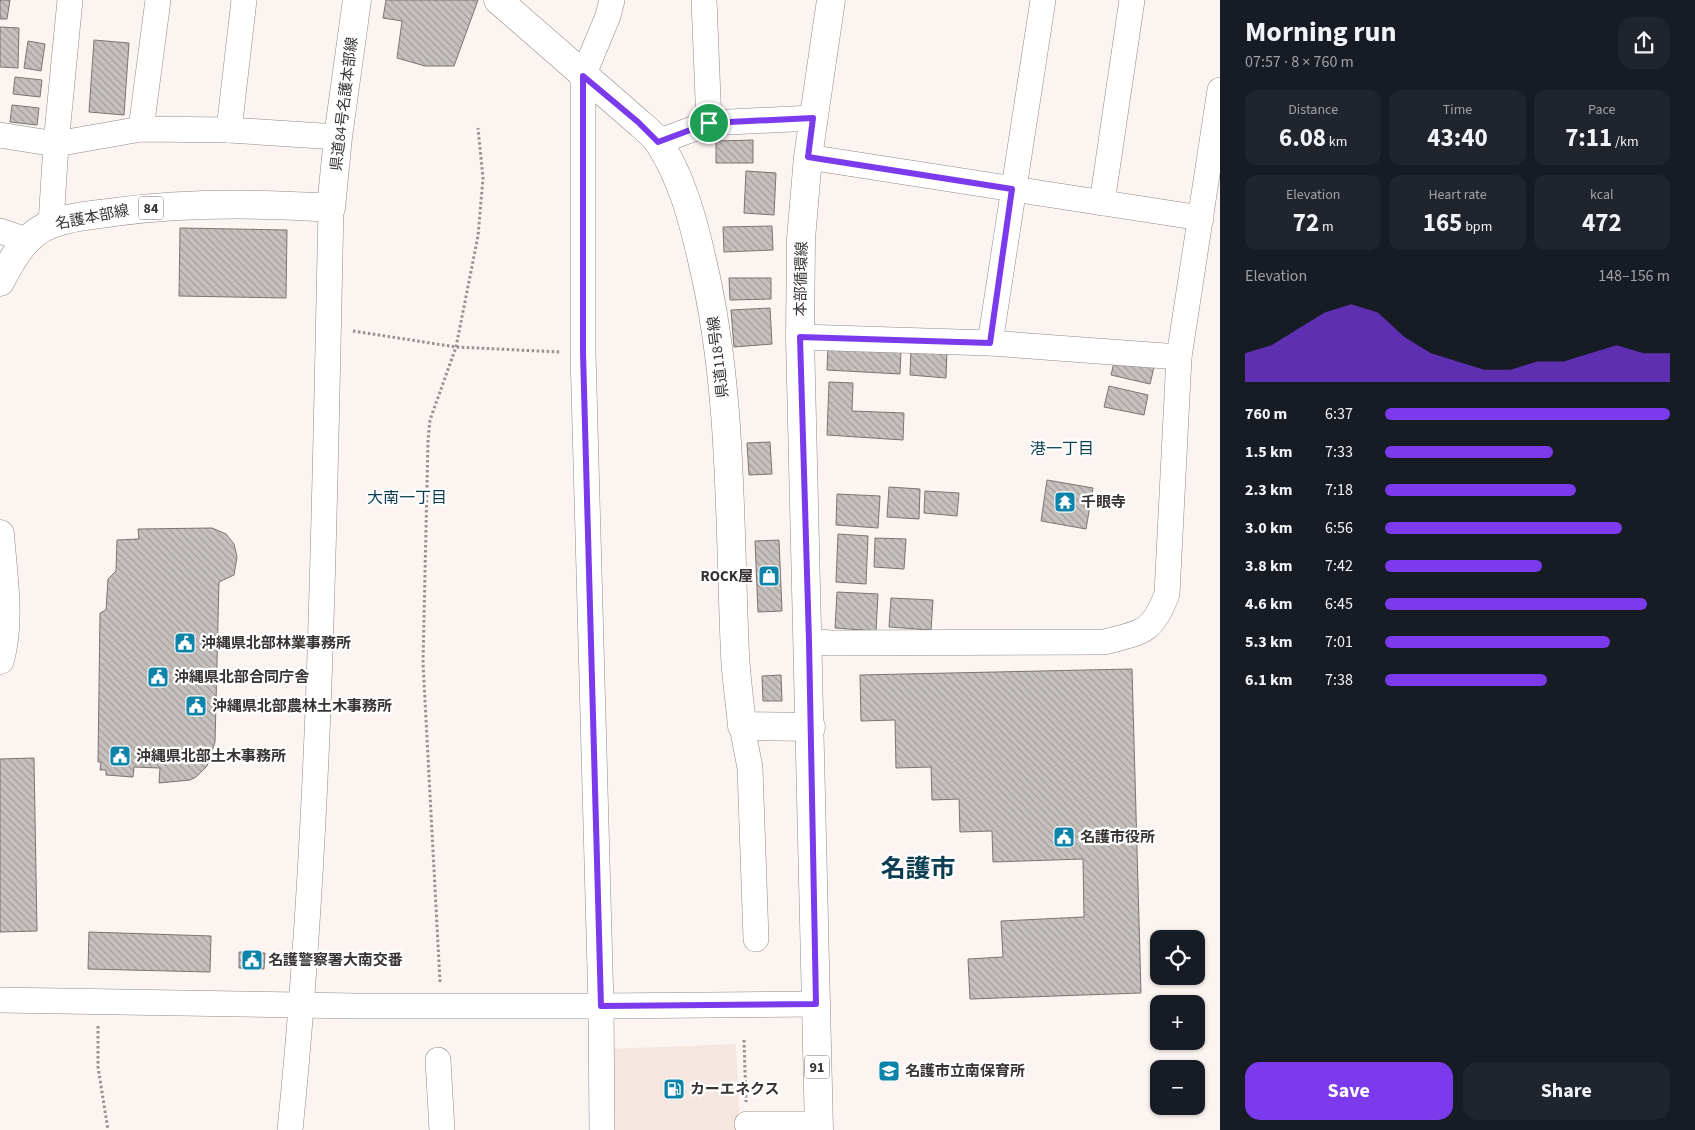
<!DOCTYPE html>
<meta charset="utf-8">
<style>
:root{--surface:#171b24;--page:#20242c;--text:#f1f3f6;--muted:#9ea1a6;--accent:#7c3aed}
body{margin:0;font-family:"Source Sans 3","Noto Sans JP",sans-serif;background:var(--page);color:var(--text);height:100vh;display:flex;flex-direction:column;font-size:19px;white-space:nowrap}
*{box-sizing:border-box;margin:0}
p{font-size:16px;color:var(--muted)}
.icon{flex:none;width:28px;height:28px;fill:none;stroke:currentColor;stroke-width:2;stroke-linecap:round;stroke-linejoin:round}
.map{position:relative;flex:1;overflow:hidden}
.drawer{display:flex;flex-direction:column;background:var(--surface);width:475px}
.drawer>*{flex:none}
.fabs{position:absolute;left:1150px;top:930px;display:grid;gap:10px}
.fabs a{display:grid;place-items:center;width:55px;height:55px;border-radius:10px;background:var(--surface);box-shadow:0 1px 4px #0004;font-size:25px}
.pin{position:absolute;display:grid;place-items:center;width:42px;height:42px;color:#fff;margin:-21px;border:2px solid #fff;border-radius:50%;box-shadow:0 1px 5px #0007}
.round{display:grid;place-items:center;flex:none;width:52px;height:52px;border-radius:15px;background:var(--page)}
.headline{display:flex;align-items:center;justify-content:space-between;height:85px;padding:0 25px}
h1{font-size:28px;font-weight:700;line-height:38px}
.metrics{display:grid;grid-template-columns:repeat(3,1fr);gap:8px;height:85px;padding:5px 25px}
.metrics div{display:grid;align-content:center;border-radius:12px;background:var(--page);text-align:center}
.metrics b{font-size:25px;font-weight:700}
.metrics small{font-size:14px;font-weight:400}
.metrics p{font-size:14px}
.chart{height:140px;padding:10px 25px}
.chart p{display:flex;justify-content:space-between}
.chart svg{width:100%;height:90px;margin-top:5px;fill:var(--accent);opacity:.7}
.action{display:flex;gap:10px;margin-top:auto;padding:10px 25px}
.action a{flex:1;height:58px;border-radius:15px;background:var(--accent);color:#fff;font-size:20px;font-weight:700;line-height:58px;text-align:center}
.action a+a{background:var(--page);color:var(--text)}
ul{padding:0 25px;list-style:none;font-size:16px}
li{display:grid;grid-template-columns:80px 60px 1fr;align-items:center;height:38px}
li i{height:12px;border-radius:6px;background:var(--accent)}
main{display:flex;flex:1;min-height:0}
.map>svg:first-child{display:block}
.built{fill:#f5e6df}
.building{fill:url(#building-back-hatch);stroke:#7b7572}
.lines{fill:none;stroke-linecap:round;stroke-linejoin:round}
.minor-casing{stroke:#908a87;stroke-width:26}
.major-casing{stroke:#908a87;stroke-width:29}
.path{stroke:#979290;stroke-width:3;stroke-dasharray:2.5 2.5;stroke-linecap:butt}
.minor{stroke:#fff;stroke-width:25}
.major{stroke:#fff;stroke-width:28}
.route-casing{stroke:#fff;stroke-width:10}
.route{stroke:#7c3aed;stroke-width:6}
.labels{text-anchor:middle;stroke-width:4.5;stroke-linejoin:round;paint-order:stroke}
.shield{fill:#fff;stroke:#737170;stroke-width:1}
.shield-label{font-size:14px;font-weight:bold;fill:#373433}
.street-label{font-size:15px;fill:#373433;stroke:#fff}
.poi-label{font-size:15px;font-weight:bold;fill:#373433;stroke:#fff;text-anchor:start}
.neighbourhood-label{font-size:16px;fill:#0b3e50;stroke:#fff}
.town-label{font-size:25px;font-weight:bold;fill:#0b3e50;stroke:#fff}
</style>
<main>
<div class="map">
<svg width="1220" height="1130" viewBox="0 0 1220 1130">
<defs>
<pattern id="building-back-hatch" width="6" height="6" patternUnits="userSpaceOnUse" patternTransform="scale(1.25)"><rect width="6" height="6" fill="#c7c1be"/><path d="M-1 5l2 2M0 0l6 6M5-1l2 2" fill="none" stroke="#a29e9b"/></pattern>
</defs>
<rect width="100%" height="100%" fill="#fbf4f1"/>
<path class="built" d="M736,1044L740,1130H611L609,1049Z"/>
<g class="building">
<path d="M0,0H10L7,19H0Z"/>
<path d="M386,0H478L454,66H425L397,58L402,21L383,18Z"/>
<path d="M0,27L19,28L18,68L0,67Z"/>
<path d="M94,40L129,43L124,115L89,112Z"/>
<path d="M28,41L45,44L41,71L24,68Z"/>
<path d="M15,77L42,80L40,97L13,94Z"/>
<path d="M12,105L39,108L37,125L10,122Z"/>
<path d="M753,140V163H716V141Z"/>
<path d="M746,171L776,173L774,215L744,213Z"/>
<path d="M772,226L773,250L724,252L723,227Z"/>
<path d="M180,228L287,230L286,298L179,296Z"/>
<path d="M729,278H771V299L730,300Z"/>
<path d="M770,308L772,344L734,347L731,310Z"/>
<path d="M828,346L901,350L900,374L827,370Z"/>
<path d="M911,349L947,351L946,378L910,375Z"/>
<path d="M1116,354L1155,363L1150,384L1111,375Z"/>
<path d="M829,382L853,383L852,411L904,413L903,440L827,435Z"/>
<path d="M1109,386L1148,395L1144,415L1104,407Z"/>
<path d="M770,442L772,474L749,475L747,443Z"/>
<path d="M1047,480L1093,488L1086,529L1041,521Z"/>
<path d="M889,487L920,489L919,519L887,517Z"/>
<path d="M925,491L959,493L957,516L924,513Z"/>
<path d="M837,494L880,496L878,528L836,525Z"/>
<path d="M212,528L226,534L234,544L237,557L234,575L219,582L215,742L207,766L196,777L190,780L159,783L160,768L134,767L133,777L106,775V770H100L101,762H98L100,613L106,610L108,579L116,571L117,540L139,539L138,529Z"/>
<path d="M838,534L868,536L866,584L836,582Z"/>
<path d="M875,538L906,539L904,569L874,567Z"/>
<path d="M779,540L782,611L758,612L755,541Z"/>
<path d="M837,592L878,594L876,631L835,628Z"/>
<path d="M891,598L933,600L931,630L889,627Z"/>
<path d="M1132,669L1141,993L970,999L968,959L1003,957L1001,921L1084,917L1083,859L993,862L992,831L960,832L959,799L932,800L931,767L896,768L895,720L861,721L860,675Z"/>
<path d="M781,675L782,701H763L762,676Z"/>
<path d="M34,758L37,931L0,932V759Z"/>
<path d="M89,932L211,936L210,972L88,969Z"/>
<path d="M239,952L265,953L264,969L239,968Z"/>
</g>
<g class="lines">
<g class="minor-casing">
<g id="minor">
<path d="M704,0L709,123"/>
<path d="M141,129L158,0"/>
<path d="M229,130L244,0"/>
<path d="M0,135L56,144L141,129L229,130L338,137"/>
<path d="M658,142L709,123L813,118"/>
<path d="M808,157L1201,218"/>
<path d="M1102,203L1132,0"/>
<path d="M51,224L56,144L70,0"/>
<path d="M0,231L27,240"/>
<path d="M800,337L990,343L1179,357"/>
<path d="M990,343L1043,0"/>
<path d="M809,641L830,643L1104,642C1142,632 1152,634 1167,594L1179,357L1220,90"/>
<path d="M742,726L750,768L756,939"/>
<path d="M0,1000L356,1006H601L816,1004"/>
<path d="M438,1060L442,1130"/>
<path d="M747,1124H819"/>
<path d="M290,1130C321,824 324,516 331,208"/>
<path d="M602,1130L601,1006L583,353V76L608,16L612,0"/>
</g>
</g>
<g class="major-casing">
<g id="major">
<path d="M498,0L638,122C645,128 654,135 659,143C682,178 693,220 702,260C733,389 729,522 735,654C736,678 740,702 742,726L811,727"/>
<path d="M0,282C12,259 26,233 52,224C71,216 95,215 115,212C188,202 259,203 331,208L338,137L357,0"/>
<path d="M0,534C3,576 11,619 0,660"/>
<path d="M819,1130L800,337L801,239L808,157L831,0"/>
</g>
</g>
<g class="path">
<path d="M353,331L456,347L560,352"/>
<path d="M440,982L423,663L428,440L430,420L456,347L478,236L483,178L478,128"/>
<path d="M98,1026V1067L108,1130"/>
<path d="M744,1040L746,1102"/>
</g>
<use href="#minor" class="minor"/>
<use href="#major" class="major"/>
</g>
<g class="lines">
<g class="route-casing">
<path id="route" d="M583,76L638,122L658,142L709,123L813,118L808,157L1012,189L990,343L800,337L809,641L816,1004L601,1006L583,353Z"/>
</g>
<use href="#route" class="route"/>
</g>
<defs>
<g id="temple-square" transform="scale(1.125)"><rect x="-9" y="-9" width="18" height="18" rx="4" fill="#0c83a8" stroke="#fff"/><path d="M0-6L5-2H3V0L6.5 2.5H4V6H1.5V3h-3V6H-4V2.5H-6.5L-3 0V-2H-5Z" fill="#fff"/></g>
<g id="shop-square" transform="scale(1.125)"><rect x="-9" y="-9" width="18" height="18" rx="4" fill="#0c83a8" stroke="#fff"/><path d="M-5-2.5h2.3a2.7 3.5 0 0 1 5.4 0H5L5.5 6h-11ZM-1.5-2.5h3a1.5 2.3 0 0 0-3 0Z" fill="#fff"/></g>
<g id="civic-square" transform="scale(1.125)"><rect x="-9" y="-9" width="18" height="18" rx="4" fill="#0c83a8" stroke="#fff"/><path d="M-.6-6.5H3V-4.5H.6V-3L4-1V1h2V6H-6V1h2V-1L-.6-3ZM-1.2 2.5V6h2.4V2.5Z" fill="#fff"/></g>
<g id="school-square" transform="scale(1.125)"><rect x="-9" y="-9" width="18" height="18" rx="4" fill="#0c83a8" stroke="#fff"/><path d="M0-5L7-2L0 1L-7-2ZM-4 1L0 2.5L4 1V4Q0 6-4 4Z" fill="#fff"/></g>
<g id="fuel-square" transform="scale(1.125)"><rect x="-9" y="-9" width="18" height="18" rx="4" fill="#0c83a8" stroke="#fff"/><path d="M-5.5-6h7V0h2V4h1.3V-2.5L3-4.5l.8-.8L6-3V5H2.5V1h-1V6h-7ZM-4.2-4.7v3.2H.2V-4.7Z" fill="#fff"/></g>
</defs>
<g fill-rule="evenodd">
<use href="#temple-square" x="1065" y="502"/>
<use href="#shop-square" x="769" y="576"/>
<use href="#civic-square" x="185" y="643"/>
<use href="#civic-square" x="158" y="677"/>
<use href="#civic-square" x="196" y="706"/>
<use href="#civic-square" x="120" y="756"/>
<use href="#civic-square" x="1064" y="837"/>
<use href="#civic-square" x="252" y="960"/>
<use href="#school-square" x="889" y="1071"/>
<use href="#fuel-square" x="674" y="1089"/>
</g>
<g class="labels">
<g class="shield">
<rect x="138.5" y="196.5" width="25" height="23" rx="4"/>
<rect x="804.5" y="1055.5" width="25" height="23" rx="4"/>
</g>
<g class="shield-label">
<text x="151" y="213">84</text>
<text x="817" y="1072">91</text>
</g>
<g class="street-label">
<text transform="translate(344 104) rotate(-83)" y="5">県道84号名護本部線</text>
<text transform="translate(92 217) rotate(-11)" y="5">名護本部線</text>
<text transform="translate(801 279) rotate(-89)" y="5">本部循環線</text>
<text transform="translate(718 357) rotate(-97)" y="5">県道118号線</text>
</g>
<g class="poi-label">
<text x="1081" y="507">千眼寺</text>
<text x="753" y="581" text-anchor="end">ROCK屋</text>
<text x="201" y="648">沖縄県北部林業事務所</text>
<text x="174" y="682">沖縄県北部合同庁舎</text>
<text x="212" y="711">沖縄県北部農林土木事務所</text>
<text x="136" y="761">沖縄県北部土木事務所</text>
<text x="1080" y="842">名護市役所</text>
<text x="268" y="965">名護警察署大南交番</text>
<text x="905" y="1076">名護市立南保育所</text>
<text x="690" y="1094">カーエネクス</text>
</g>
<g class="neighbourhood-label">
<text x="1062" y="454">港一丁目</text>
<text x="407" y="503">大南一丁目</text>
</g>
<g class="town-label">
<text x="918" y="877">名護市</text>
</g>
</g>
</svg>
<div class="fabs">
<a><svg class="icon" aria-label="locate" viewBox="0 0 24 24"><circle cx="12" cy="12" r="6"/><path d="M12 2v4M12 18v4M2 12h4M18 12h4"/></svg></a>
<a>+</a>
<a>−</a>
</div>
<div class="pin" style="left:709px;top:123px;background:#1e9e55"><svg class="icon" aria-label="arrive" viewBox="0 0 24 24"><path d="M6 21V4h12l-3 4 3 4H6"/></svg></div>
</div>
<section class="drawer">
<div class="headline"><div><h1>Morning run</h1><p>07:57 · 8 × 760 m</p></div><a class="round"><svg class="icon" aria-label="share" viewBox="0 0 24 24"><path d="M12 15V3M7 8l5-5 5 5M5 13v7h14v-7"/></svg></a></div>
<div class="metrics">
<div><p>Distance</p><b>6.08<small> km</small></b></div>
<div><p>Time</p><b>43:40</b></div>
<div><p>Pace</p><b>7:11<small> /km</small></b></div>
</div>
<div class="metrics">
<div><p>Elevation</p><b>72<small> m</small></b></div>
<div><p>Heart rate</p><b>165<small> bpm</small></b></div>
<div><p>kcal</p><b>472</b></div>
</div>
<div class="chart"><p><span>Elevation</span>148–156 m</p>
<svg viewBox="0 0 160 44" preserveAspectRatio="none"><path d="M0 44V30L10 26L20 18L30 10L40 6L50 10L60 22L70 30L80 34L90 38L100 38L110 34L120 34L130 30L140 26L150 30L160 30V44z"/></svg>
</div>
<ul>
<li><b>760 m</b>6:37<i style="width:100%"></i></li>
<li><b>1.5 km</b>7:33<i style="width:59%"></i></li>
<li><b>2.3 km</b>7:18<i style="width:67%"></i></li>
<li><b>3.0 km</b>6:56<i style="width:83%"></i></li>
<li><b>3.8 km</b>7:42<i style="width:55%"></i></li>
<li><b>4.6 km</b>6:45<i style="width:92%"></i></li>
<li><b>5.3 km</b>7:01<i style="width:79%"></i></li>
<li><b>6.1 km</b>7:38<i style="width:57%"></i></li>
</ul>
<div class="action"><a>Save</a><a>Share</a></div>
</section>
</main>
